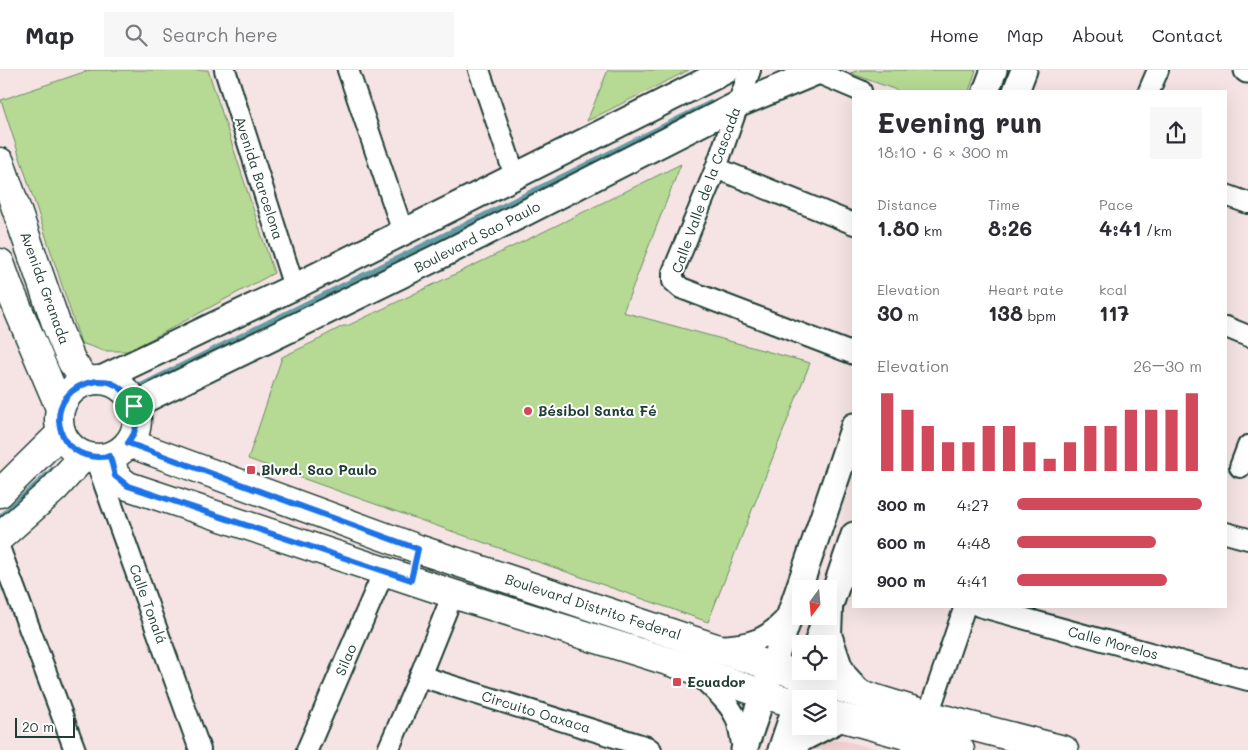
<!DOCTYPE html>
<meta charset="utf-8">
<style>
:root{--surface:#fff;--page:#f7f7f7;--text:#2b2b33;--muted:#7c7c81;--line:#e1e1e2;--accent:#d1495b}
body{margin:0;font-family:Mali,sans-serif;background:var(--page);color:var(--text);height:100vh;display:flex;flex-direction:column;font-size:19px;white-space:nowrap}
*{box-sizing:border-box;margin:0}
p{font-size:16px;color:var(--muted)}
.icon{flex:none;width:28px;height:28px;fill:none;stroke:currentColor;stroke-width:2;stroke-linecap:round;stroke-linejoin:round}
.map{position:relative;flex:1;overflow:hidden}
.sheet{position:absolute;left:852px;top:20px;width:375px;height:518px;display:flex;flex-direction:column;background:var(--surface);border-radius:0px;box-shadow:0 5px 20px #0002}
.sheet>*{flex:none}
.needle{width:32px;rotate:196deg}
.buttons{position:absolute;left:792px;top:510px;display:grid;gap:10px}
.buttons a{display:grid;place-items:center;width:45px;height:45px;border-radius:0px;background:var(--surface);box-shadow:0 5px 20px #0002;font-size:25px}
.scale{position:absolute;left:15px;bottom:12px;width:60px;box-sizing:border-box;padding-left:5px;border:2px solid #1f3d34;border-top:0;font-size:14px;line-height:18px;white-space:nowrap;color:#1f3d34;-webkit-text-stroke:4px #fff;paint-order:stroke}
.pin{position:absolute;display:grid;place-items:center;width:42px;height:42px;color:#fff;margin:-21px;border:2px solid #fff;border-radius:50%;box-shadow:0 1px 5px #0007}
.round{display:grid;place-items:center;flex:none;width:52px;height:52px;border-radius:0px;background:var(--page)}
.overview{display:flex;align-items:center;justify-content:space-between;height:85px;padding:0 25px}
h1{font-size:28px;font-weight:700;line-height:38px}
.metrics{display:grid;grid-template-columns:repeat(3,1fr);gap:8px;height:85px;padding:5px 25px}
.metrics div{display:grid;align-content:center}
.metrics b{font-size:21px;font-weight:700}
.metrics small{font-size:14px;font-weight:400}
.metrics p{font-size:14px}
.chart{height:140px;padding:10px 25px}
.chart p{display:flex;justify-content:space-between}
.chart svg{width:100%;height:90px;margin-top:5px;stroke:var(--accent);stroke-width:6}
ul{padding:0 25px;list-style:none;font-size:16px}
li{display:grid;grid-template-columns:80px 60px 1fr;align-items:center;height:38px}
li i{height:12px;border-radius:6px;background:var(--accent)}
header{display:flex;align-items:center;gap:30px;box-sizing:border-box;height:70px;padding:0 25px;background:var(--surface);border-bottom:1px solid var(--line)}
header strong{font-size:24px}
nav{display:flex;gap:28px;margin-inline-start:auto;font-size:18px}
.search{width:350px;height:45px;background:var(--page);display:flex;align-items:center;gap:12px;box-sizing:border-box;padding:0 18px;border-radius:0px;color:var(--muted);font-size:19px}
.map>svg:first-child{display:block}
.built{fill:#f0d1d1}
.green{fill:#b6d994;stroke:#6a8b64}
.lines{fill:none;stroke-linecap:round;stroke-linejoin:round}
.stream{stroke:#639ba5;stroke-width:6}
.minor-casing{stroke:#1f3d34;stroke-width:24}
.tertiary-casing{stroke:#1f3d34;stroke-width:29}
.secondary-casing{stroke:#1f3d34;stroke-width:31}
.minor{stroke:#fff;stroke-width:20}
.tertiary{stroke:#fff;stroke-width:25}
.secondary{stroke:#fff;stroke-width:28}
.route-casing{stroke:#fff;stroke-width:10}
.route{stroke:#1a73e8;stroke-width:6}
.poi-dot{fill:#d1495b;stroke:#fff;stroke-width:2}
.labels{text-anchor:middle;stroke-width:4;stroke-linejoin:round;paint-order:stroke}
.street-label{font-size:14px;fill:#1f3d34;stroke:#fff}
.poi-label{font-size:14px;font-weight:bold;fill:#1f3d34;stroke:#fff;text-anchor:start}
</style>
<header>
<strong>Map</strong>
<div class="search"><svg class="icon" aria-label="search" viewBox="0 0 24 24"><circle cx="10" cy="10" r="6"/><path d="M15 15l6 6"/></svg>Search here</div>
<nav><a>Home</a><a>Map</a><a>About</a><a>Contact</a></nav>
</header>
<div class="map">
<svg width="1248" height="680" viewBox="0 0 1248 680">
<rect width="100%" height="100%" fill="#f6e4e4"/>
<filter id="ink" filterUnits="userSpaceOnUse"><feTurbulence type="fractalNoise" baseFrequency=".02" numOctaves="2"/><feDisplacementMap in="SourceGraphic" scale="10" xChannelSelector="R" yChannelSelector="G"/><feConvolveMatrix kernelMatrix="1 2 1 2 8 2 1 2 1" color-interpolation-filters="sRGB"/></filter>
<g filter="url(#ink)">
<path class="built" d="M842,670L881,680H810L817,672Z"/>
<g class="green">
<path d="M90,0H208L274,203L129,281H104L81,273L1,30Z"/>
<path d="M608,0H689L587,51Z"/>
<path d="M860,0H976L969,21H899L850,3Z"/>
<path d="M681,94L623,242L810,293L708,552L248,389L282,287L322,268V267L343,256H347L543,162Z"/>
</g>
<g class="lines">
<g class="stream">
<path d="M135,319L711,33"/>
<path d="M0,448L54,399"/>
</g>
<g class="minor-casing">
<g id="minor">
<path d="M225,0L294,217"/>
<path d="M348,0L403,162"/>
<path d="M479,0L515,106"/>
<path d="M750,0L716,98L673,202V211L681,218L854,284"/>
<path d="M816,2L861,21"/>
<path d="M1149,21L1158,0"/>
<path d="M716,98L854,154"/>
<path d="M1226,125L1248,133"/>
<path d="M1226,257L1248,266"/>
<path d="M95,388L200,680"/>
<path d="M1240,397L1248,376"/>
<path d="M1226,463L1248,469"/>
<path d="M0,480L75,680"/>
<path d="M979,536L1248,610"/>
<path d="M832,540L831,564L841,594L846,604L865,625"/>
<path d="M717,576C751,575 768,570 790,543"/>
<path d="M696,602C709,616 728,630 736,648C740,658 741,669 743,680"/>
<path d="M420,606L647,677L651,680"/>
<path d="M928,645L965,536"/>
<path d="M307,680L384,501"/>
<path d="M388,680L420,606L453,524"/>
<path d="M790,680L803,671L845,649"/>
</g>
</g>
<g class="tertiary-casing">
<g id="tertiary">
<path d="M1247,0H1248"/>
<path d="M986,21L994,0"/>
<path d="M1016,21L1024,0"/>
<path d="M97,311L294,217L727,0"/>
<path d="M134,335L436,188L737,35L821,0"/>
<path d="M829,538L854,465"/>
<path d="M817,574L826,546"/>
<path d="M744,680L854,356"/>
<path d="M781,680L803,614"/>
</g>
</g>
<g class="secondary-casing">
<g id="secondary">
<path d="M0,92L58,259L72,292L87,312"/>
<path d="M0,193L9,218L60,338"/>
<circle cx="98" cy="349" r="39"/>
<path d="M129,373L418,479L773,597L928,645L1064,680"/>
<path d="M110,386L115,406L128,416L453,524L693,599L763,624L801,635"/>
<path d="M0,423L61,363"/>
<path d="M0,467L54,419L84,386"/>
<path d="M829,644L960,680"/>
</g>
</g>
<use href="#minor" class="minor"/>
<use href="#tertiary" class="tertiary"/>
<use href="#secondary" class="secondary"/>
</g>
</g>
<g class="lines" filter="url(#ink)">
<g class="route-casing">
<path id="route" d="M97,311C101,311 105,311 109,312C129,319 142,343 134,363C133,366 130,370 128,373L418,479L411,510L128,416L115,406L110,386C52,397 38,319 97,311Z"/>
</g>
<use href="#route" class="route"/>
</g>
<g class="poi-dot">
<circle cx="528" cy="341" r="5"/>
<rect x="246" y="395" width="10" height="10" rx="2.5"/>
<rect x="672" y="607" width="10" height="10" rx="2.5"/>
</g>
<g class="labels">
<g class="street-label">
<text transform="translate(259 108) rotate(72)" y="5">Avenida Barcelona</text>
<text transform="translate(706 120) rotate(-70)" y="5">Calle Valle de la Cascada</text>
<text transform="translate(477 167) rotate(-27)" y="5">Boulevard Sao Paulo</text>
<text transform="translate(45 218) rotate(70)" y="5">Avenida Granada</text>
<text transform="translate(148 534) rotate(70)" y="5">Calle Tonalá</text>
<text transform="translate(593 537) rotate(18)" y="5">Boulevard Distrito Federal</text>
<text transform="translate(1113 573) rotate(15)" y="5">Calle Morelos</text>
<text transform="translate(346 590) rotate(-67)" y="5">Silao</text>
<text transform="translate(536 642) rotate(17)" y="5">Circuito Oaxaca</text>
</g>
<g class="poi-label">
<text x="538" y="346">Bésibol Santa Fé</text>
<text x="261" y="405">Blvrd. Sao Paulo</text>
<text x="687" y="617">Ecuador</text>
</g>
</g>
</svg>
<div class="buttons">
<a><svg class="needle" viewBox="-14 -14 28 28"><path d="M0-13l5 13h-10z" fill="#e53935"/><path d="M0 13l5-13h-10z" fill="#7c7c81"/></svg></a>
<a><svg class="icon" aria-label="locate" viewBox="0 0 24 24"><circle cx="12" cy="12" r="6"/><path d="M12 2v4M12 18v4M2 12h4M18 12h4"/></svg></a>
<a><svg class="icon" aria-label="layers" viewBox="0 0 24 24"><path d="M12 4l9 5-9 5-9-5zM3 14l9 5 9-5"/></svg></a>
</div>
<div class="scale">20 m</div>
<div class="pin" style="left:134px;top:336px;background:#1e9e55"><svg class="icon" aria-label="arrive" viewBox="0 0 24 24"><path d="M6 21V4h12l-3 4 3 4H6"/></svg></div>
<section class="sheet">
<div class="overview"><div><h1>Evening run</h1><p>18:10 · 6 × 300 m</p></div><a class="round"><svg class="icon" aria-label="share" viewBox="0 0 24 24"><path d="M12 15V3M7 8l5-5 5 5M5 13v7h14v-7"/></svg></a></div>
<div class="metrics">
<div><p>Distance</p><b>1.80<small> km</small></b></div>
<div><p>Time</p><b>8:26</b></div>
<div><p>Pace</p><b>4:41<small> /km</small></b></div>
</div>
<div class="metrics">
<div><p>Elevation</p><b>30<small> m</small></b></div>
<div><p>Heart rate</p><b>138<small> bpm</small></b></div>
<div><p>kcal</p><b>117</b></div>
</div>
<div class="chart"><p><span>Elevation</span>26–30 m</p>
<svg viewBox="0 0 160 44" preserveAspectRatio="none"><path d="M5 44V6M15 44V14M25 44V22M35 44V30M45 44V30M55 44V22M65 44V22M75 44V30M85 44V38M95 44V30M105 44V22M115 44V22M125 44V14M135 44V14M145 44V14M155 44V6"/></svg>
</div>
<ul>
<li><b>300 m</b>4:27<i style="width:100%"></i></li>
<li><b>600 m</b>4:48<i style="width:75%"></i></li>
<li><b>900 m</b>4:41<i style="width:81%"></i></li>
</ul>
</section>
</div>
